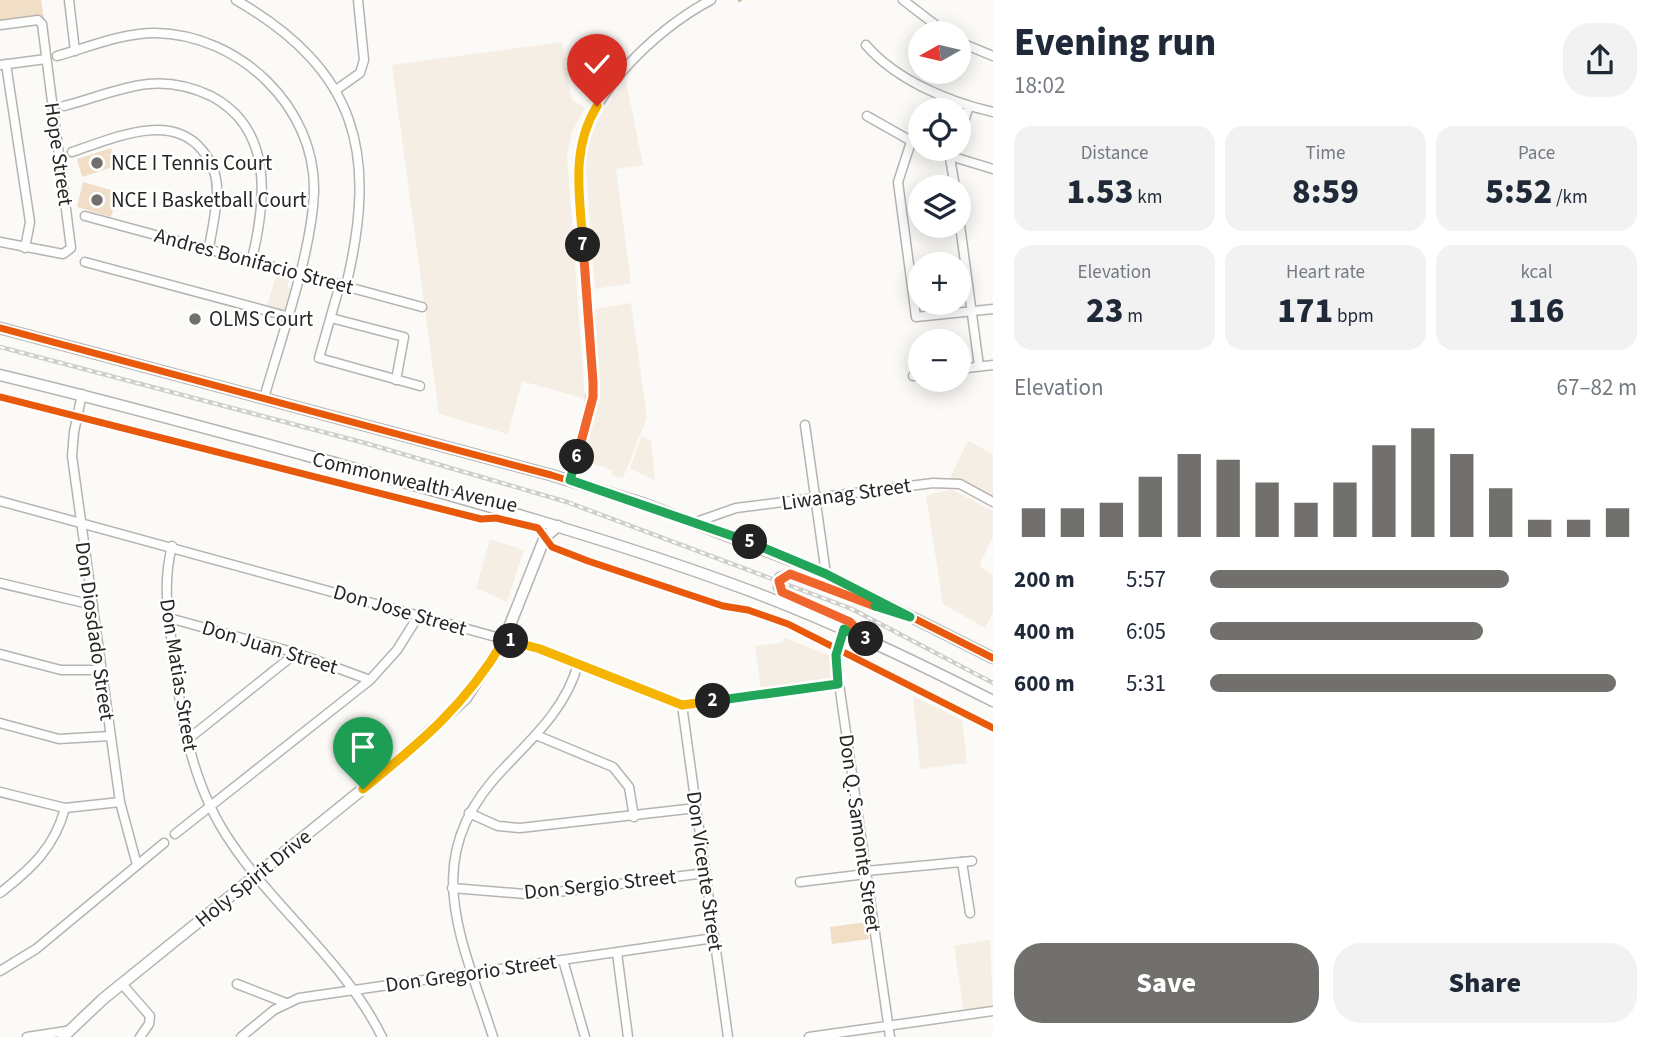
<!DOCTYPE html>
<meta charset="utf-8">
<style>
:root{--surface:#fff;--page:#f2f2f3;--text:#1f2937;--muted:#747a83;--accent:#72706d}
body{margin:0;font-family:"Source Sans 3",sans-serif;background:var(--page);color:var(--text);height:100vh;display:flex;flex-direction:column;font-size:26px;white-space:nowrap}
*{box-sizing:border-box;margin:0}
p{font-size:23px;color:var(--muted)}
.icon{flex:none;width:38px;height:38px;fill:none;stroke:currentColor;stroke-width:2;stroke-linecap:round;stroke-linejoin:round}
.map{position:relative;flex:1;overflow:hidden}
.side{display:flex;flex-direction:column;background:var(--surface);width:665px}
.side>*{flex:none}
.needle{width:46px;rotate:262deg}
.tools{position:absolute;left:908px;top:21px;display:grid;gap:14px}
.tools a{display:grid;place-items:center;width:63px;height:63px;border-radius:50%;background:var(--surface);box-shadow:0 4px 18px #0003;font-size:35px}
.pin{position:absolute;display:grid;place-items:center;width:60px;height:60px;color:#fff;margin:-72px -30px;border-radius:50% 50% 50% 0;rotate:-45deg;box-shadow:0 0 7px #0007}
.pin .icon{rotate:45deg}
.km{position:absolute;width:35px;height:35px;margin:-18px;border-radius:50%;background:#222;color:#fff;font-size:19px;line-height:35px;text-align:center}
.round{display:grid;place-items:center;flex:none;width:74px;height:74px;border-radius:28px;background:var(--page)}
.summary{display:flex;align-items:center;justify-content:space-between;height:119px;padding:0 21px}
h1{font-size:38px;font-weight:800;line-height:52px}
.stats{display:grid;grid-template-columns:repeat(3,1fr);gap:10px;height:119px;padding:7px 21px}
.stats div{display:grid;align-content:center;border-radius:18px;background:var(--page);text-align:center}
.stats b{font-size:35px;font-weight:800}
.stats small{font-size:19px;font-weight:400}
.stats p{font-size:19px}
.chart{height:196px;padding:14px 21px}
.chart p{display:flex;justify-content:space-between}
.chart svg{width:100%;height:126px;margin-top:7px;stroke:var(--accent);stroke-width:6}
.primary-button{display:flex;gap:14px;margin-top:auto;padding:14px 21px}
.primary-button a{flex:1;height:80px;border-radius:28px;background:var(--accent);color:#fff;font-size:28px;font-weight:800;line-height:80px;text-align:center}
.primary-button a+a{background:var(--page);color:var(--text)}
ul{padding:0 21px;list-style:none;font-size:23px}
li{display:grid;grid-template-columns:112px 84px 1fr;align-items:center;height:52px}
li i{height:18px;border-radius:9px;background:var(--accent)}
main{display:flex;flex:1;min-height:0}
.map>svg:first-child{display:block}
.built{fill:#f4eee4}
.green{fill:#f0dec6}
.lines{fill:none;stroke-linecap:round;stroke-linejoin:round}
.stream{stroke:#cbb697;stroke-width:2}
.minor-casing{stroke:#b6b4b1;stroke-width:11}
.major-casing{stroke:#b6b4b1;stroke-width:13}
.minor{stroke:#fffefe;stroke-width:8}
.major{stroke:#fffefe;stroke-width:10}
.rail-casing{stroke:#cececd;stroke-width:4.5}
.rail{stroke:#fff;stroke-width:2;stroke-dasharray:5;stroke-linecap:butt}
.cycleway-casing{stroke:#fff;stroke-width:11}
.cycleway{stroke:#e8590c;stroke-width:7}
.split-1-casing{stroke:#fff;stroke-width:14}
.split-2-casing{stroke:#fff;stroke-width:14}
.split-3-casing{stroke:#fff;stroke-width:14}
.split-4-casing{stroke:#fff;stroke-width:14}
.split-5-casing{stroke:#fff;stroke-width:14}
.split-6-casing{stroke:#fff;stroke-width:14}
.split-7-casing{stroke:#fff;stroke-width:14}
.split-8-casing{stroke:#fff;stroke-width:14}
.split-1{stroke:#f5b400;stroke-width:9}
.split-2{stroke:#f5b400;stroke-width:9}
.split-3{stroke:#22a559;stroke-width:9}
.split-4{stroke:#f0652b;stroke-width:9}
.split-5{stroke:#22a559;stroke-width:9}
.split-6{stroke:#22a559;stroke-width:9}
.split-7{stroke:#f0652b;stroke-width:9}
.split-8{stroke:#f5b400;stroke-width:9}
.poi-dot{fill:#72706d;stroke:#fff;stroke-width:2.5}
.labels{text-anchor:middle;stroke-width:5;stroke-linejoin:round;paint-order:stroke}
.street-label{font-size:21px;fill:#282622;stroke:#fff}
.poi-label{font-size:21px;fill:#282622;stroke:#fff;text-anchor:start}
</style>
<main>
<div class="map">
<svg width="993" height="1037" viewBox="0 0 993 1037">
<rect width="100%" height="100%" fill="#fcfaf7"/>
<g class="built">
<path d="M562,42L572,100L585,108L572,132L567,156L585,399L522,381L508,434L439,414L392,65Z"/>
<path d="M626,81L643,165L616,169L631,283L595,289L585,156L592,126Z"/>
<path d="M277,273L290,277L287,287L291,288L283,314L266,309Z"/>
<path d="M631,303L647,418L623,478L612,475V470L581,460L600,389L595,309Z"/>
<path d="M641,437L651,440L655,480L630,469Z"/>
<path d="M968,441L993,454V498L950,478Z"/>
<path d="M951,489L993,511V536L979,566L993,575V612L985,628L943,604L926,496Z"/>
<path d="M490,539L524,550L507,602L476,588Z"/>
<path d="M785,638L831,656L834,679L761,690L755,646L783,642Z"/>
<path d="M913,696L962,720L967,763L920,769Z"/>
<path d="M990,940L993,1008L964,1012L954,946Z"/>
</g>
<g class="green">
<path d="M0,0H41L44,18L0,23Z"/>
<path d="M111,148L116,166L82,177L77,159Z"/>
<path d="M83,182L118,192L111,217L77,207Z"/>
<path d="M867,922L869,939L832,944L830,927Z"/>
</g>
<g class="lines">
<path class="stream" d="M739,1L741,0"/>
<g class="minor-casing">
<g id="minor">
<path d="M69,0L75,51"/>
<path d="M236,0C358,71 378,153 346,286"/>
<path d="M903,0L946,33"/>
<path d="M0,25L38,20L42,24L71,248L63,254L0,242"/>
<path d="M959,42L993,56"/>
<path d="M866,45C896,80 949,102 993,112"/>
<path d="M57,56C89,47 122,33 155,33C239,34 316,107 314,192C312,252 281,338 264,398"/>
<path d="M6,64L30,222L25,248"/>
<path d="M0,65L46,59"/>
<path d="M336,90L360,73L364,60L358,0"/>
<path d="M64,106C92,99 120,87 148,84C170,82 192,87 211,96C274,129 266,201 252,259"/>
<path d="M867,116L920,146"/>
<path d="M959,135L969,107"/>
<path d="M911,142L898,182L916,317L993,309"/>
<path d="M927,149L993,169"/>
<path d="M954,149L950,158L955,187"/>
<path d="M72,152C112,139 170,111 202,150C212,162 217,175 217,190C217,209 212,229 209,248"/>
<path d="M85,216L422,307"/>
<path d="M959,218L979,366"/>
<path d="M85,262L286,316"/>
<path d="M340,284L319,358L420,386"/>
<path d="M331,318L404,337L396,380"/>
<path d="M959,369L993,365"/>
<path d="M913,376L920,375"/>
<path d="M82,394L74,432L72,456L120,802L137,865"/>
<path d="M805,425L826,574"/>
<path d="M570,480L587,422L593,382L578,171C576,103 655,29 711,0"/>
<path d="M0,501L540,649L682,705L838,684"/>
<path d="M696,522L736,508L933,483L960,484L993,502"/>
<path d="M172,546C161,589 170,624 175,667C183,730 195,791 232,844C278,912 345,962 382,1037"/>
<path d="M0,583L93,605"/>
<path d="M169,618L296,653L370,680"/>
<path d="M844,629L836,663L890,1037"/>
<path d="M0,654L61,670H101"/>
<path d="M682,705L728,1037"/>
<path d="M0,723L59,739L110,736"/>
<path d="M536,735L613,767L629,787L634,817"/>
<path d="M187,740L296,653"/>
<path d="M0,792L65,808L120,802"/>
<path d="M469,813L498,826L520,828L696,808"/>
<path d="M175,834L370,680L397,650L419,615"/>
<path d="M962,862L970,913"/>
<path d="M866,871L972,861"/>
<path d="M800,882L866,874"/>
<path d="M452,888L525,894L557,892L705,873"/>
<path d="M0,893C31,869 55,847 65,808"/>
<path d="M617,953L628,1037"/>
<path d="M563,960L585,1037"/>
<path d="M0,971L36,949L164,843"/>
<path d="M122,984L150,1016L149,1024L140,1037"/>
<path d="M237,984L286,1003"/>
<path d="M27,1037L66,1031"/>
<path d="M241,1037L274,1010L299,998L714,938"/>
<path d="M493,1037C459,931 417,855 508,764C537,734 567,705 578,664"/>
<path d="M809,1037L993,1011"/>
</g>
</g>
<g class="major-casing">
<g id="major">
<path d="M0,328L551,475L645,504L826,574L993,658"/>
<path d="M0,375C113,402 225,433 338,464C472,501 606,538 737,586C825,618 910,659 993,701"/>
<path d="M863,636L850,622L782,592L779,587L780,578L790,574L880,607"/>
<path d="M63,1037L103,999L395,763L466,698L504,640L545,537L558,526"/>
</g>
</g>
<use href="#minor" class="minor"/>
<use href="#major" class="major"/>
<g class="rail-casing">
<path id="rail" d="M0,347L365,443L567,502L852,609L993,683"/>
</g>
<use href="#rail" class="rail"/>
<g class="cycleway-casing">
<g id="cycleway">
<path d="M0,328L551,475L645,504L826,574L993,658"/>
<path d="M0,397L481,519L496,518L538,528L552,547L588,561L723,606L748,610L788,624L993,728"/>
</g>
</g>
<use href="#cycleway" class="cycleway"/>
</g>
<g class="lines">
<g class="split-1-casing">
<path id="split-1" d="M363,789C421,742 466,705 504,640L511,641"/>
</g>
<g class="split-2-casing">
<path id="split-2" d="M511,641L540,649L682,705L713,701"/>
</g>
<g class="split-3-casing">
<path id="split-3" d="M713,701L838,684L836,655L844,629L868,642L866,639"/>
</g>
<g class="split-4-casing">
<path id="split-4" d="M866,639L850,622L782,592L779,581L790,574L875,606"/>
</g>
<g class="split-5-casing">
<path id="split-5" d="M750,542L826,574L910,617L875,606"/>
</g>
<g class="split-6-casing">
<path id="split-6" d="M577,457L570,480L750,542"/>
</g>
<g class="split-7-casing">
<path id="split-7" d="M577,457L593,397V382L583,245"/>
</g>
<g class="split-8-casing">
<path id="split-8" d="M583,245C580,196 570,150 597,106"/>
</g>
<use href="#split-1" class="split-1"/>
<use href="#split-2" class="split-2"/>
<use href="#split-3" class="split-3"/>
<use href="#split-4" class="split-4"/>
<use href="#split-5" class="split-5"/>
<use href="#split-6" class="split-6"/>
<use href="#split-7" class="split-7"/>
<use href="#split-8" class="split-8"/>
</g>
<g class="poi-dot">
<circle cx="97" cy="163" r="7"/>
<circle cx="97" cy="200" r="7"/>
<circle cx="195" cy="319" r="7"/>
</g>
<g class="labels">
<g class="street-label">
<text transform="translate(59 154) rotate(82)" y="7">Hope Street</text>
<text transform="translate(254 261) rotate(15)" y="7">Andres Bonifacio Street</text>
<text transform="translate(415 482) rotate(13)" y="7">Commonwealth Avenue</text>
<text transform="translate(846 494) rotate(-8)" y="7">Liwanag Street</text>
<text transform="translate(400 610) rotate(16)" y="7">Don Jose Street</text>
<text transform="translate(95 631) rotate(82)" y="7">Don Diosdado Street</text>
<text transform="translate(270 647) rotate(17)" y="7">Don Juan Street</text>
<text transform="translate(179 675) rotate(81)" y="7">Don Matias Street</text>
<text transform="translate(860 833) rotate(82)" y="7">Don Q. Samonte Street</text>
<text transform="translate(705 871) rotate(82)" y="7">Don Vicente Street</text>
<text transform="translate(253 878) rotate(-39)" y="7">Holy Spirit Drive</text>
<text transform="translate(600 884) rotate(-6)" y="7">Don Sergio Street</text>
<text transform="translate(471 973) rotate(-8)" y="7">Don Gregorio Street</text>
</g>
<g class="poi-label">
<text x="111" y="170">NCE I Tennis Court</text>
<text x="111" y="207">NCE I Basketball Court</text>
<text x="209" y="326">OLMS Court</text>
</g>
</g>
</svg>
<div class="tools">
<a><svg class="needle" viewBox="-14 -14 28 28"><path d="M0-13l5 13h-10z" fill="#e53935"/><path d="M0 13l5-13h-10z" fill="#747a83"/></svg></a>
<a><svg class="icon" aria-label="locate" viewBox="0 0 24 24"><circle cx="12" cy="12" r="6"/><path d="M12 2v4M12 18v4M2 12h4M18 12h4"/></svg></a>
<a><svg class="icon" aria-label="layers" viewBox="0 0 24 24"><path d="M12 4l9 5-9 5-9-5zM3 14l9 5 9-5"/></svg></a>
<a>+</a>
<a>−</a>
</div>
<div class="pin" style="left:363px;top:789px;background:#1e9e55"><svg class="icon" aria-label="arrive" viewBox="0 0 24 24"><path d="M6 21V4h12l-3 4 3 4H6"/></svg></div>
<div class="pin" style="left:597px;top:106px;background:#d93025"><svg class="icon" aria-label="check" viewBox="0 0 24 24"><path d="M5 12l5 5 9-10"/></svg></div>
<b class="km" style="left:511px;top:641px">1</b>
<b class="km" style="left:713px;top:701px">2</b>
<b class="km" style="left:866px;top:639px">3</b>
<b class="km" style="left:750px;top:542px">5</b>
<b class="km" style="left:577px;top:457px">6</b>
<b class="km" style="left:583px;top:245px">7</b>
</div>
<section class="side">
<div class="summary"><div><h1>Evening run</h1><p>18:02</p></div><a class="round"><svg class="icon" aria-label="share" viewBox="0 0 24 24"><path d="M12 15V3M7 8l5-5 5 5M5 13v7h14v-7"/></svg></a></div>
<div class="stats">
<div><p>Distance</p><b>1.53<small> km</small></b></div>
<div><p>Time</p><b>8:59</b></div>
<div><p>Pace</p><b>5:52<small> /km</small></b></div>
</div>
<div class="stats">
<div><p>Elevation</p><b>23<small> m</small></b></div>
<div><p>Heart rate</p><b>171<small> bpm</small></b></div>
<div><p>kcal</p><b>116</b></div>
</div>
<div class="chart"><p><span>Elevation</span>67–82 m</p>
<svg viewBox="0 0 160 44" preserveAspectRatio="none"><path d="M5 44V34M15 44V34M25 44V32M35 44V23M45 44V15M55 44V17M65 44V25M75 44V32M85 44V25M95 44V12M105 44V6M115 44V15M125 44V27M135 44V38M145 44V38M155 44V34"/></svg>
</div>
<ul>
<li><b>200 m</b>5:57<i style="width:70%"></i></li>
<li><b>400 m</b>6:05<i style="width:64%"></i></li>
<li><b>600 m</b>5:31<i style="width:95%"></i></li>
</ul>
<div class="primary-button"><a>Save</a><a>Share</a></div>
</section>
</main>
